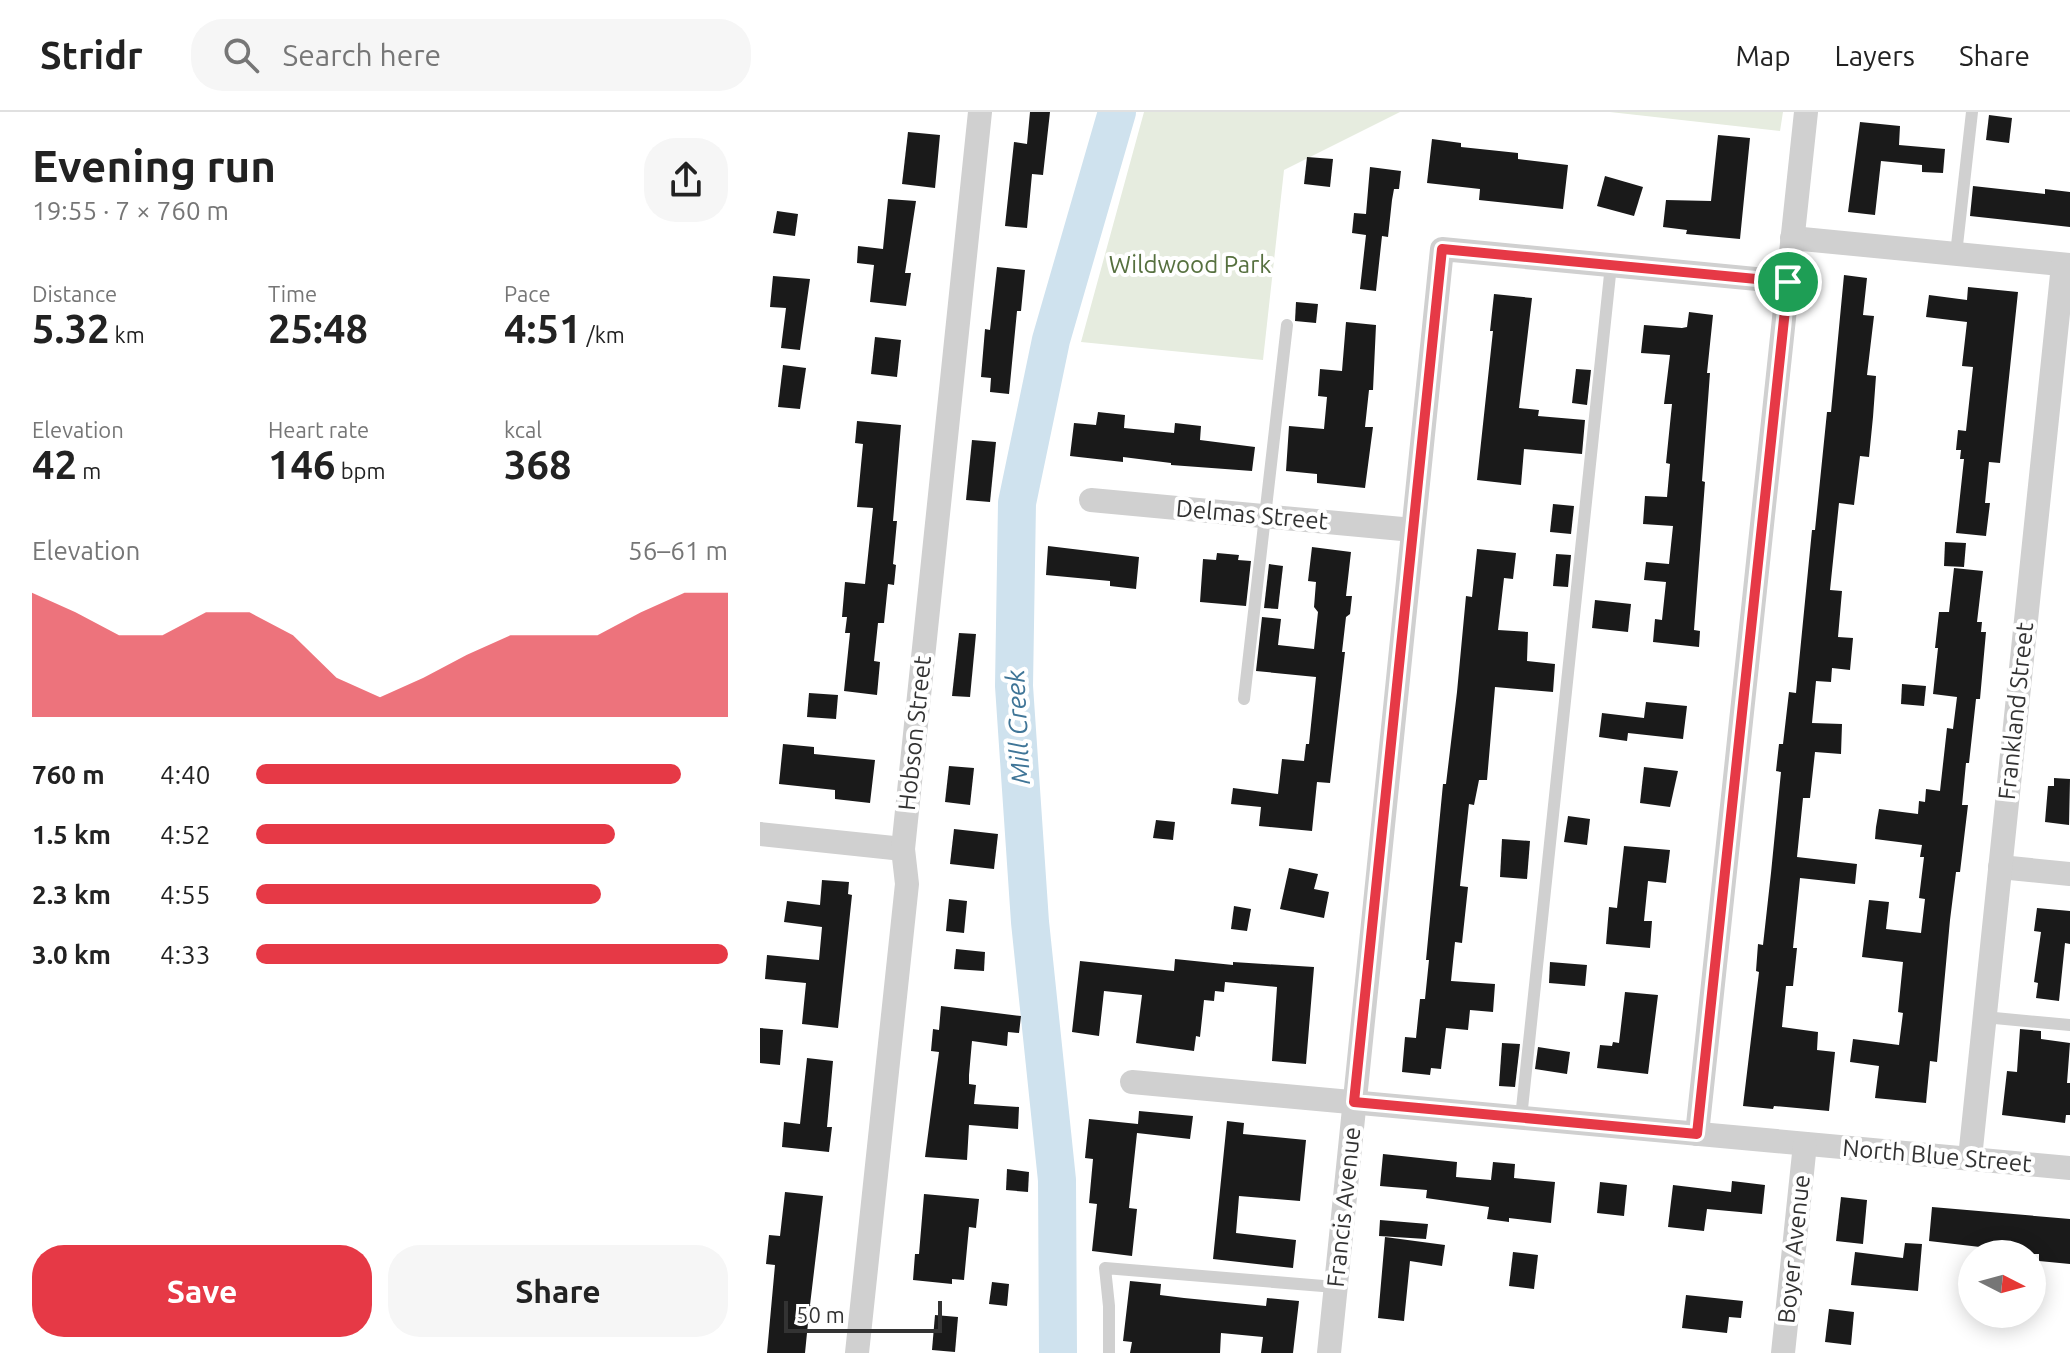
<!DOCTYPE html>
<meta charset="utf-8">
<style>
:root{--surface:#fff;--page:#f6f6f6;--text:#222;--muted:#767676;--line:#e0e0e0;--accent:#e63946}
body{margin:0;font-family:Ubuntu,sans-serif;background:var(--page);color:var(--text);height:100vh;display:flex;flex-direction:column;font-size:30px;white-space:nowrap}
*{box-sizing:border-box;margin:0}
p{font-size:26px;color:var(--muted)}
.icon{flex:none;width:44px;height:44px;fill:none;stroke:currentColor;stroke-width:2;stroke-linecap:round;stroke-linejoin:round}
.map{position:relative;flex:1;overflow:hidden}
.panel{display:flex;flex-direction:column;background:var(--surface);width:760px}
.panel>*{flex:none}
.needle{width:52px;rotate:96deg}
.controls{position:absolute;left:1198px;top:1128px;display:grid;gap:16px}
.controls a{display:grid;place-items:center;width:88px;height:88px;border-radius:50%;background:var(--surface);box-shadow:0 4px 20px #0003;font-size:40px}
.scale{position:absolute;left:24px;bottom:20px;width:158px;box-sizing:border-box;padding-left:8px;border:4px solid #333;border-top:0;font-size:22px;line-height:28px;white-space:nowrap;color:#333;-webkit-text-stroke:6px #fff;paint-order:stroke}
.pin{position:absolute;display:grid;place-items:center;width:68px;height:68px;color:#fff;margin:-34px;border:4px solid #fff;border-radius:50%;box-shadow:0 2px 8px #0007}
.round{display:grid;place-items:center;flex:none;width:84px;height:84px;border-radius:32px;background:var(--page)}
.overview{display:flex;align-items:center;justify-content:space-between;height:136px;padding:0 32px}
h1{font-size:44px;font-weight:600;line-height:60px}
.metrics{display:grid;grid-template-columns:repeat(3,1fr);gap:12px;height:136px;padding:8px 32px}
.metrics div{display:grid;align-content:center}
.metrics b{font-size:40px;font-weight:600}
.metrics small{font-size:22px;font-weight:400}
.metrics p{font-size:22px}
.chart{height:224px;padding:16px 32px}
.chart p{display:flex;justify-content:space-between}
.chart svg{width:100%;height:144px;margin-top:8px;fill:var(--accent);opacity:.7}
.button{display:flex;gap:16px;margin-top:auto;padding:16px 32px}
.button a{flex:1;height:92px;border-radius:32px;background:var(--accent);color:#fff;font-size:32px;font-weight:600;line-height:92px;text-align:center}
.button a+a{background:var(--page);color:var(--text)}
ul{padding:0 32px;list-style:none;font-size:26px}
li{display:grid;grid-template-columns:128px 96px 1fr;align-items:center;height:60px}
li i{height:20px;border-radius:10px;background:var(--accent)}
header{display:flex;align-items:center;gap:48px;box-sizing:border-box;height:112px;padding:0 40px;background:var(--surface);border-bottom:2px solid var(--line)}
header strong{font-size:38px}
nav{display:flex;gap:44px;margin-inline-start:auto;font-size:28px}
.search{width:560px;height:72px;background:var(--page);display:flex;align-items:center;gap:20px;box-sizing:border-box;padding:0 28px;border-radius:32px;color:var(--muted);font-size:30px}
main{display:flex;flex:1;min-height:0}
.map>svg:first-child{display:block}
.green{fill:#e6ecdf}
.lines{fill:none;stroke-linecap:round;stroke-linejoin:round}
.river{stroke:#cfe2ee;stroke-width:38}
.building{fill:#1a1a1a}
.service{stroke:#d0d0d0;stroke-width:12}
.minor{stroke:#d0d0d0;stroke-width:24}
.route-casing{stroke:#fff;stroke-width:16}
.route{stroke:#e63946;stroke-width:10}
.labels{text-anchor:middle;stroke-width:8;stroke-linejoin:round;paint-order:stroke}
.park-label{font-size:24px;fill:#56703f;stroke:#fff}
.street-label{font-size:24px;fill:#333;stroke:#fff}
.water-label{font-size:26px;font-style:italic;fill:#3f7597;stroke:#fff}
</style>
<header>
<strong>Stridr</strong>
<div class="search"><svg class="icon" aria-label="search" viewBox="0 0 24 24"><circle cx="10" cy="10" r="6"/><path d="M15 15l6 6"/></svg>Search here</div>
<nav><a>Map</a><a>Layers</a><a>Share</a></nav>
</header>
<main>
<section class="panel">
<div class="overview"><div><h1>Evening run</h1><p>19:55 · 7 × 760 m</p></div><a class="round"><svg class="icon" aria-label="share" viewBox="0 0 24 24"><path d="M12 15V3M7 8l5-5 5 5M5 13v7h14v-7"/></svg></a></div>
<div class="metrics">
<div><p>Distance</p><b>5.32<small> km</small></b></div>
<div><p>Time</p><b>25:48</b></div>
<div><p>Pace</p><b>4:51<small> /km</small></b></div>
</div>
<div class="metrics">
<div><p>Elevation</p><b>42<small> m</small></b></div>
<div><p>Heart rate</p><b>146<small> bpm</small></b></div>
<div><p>kcal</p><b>368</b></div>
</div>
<div class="chart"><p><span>Elevation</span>56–61 m</p>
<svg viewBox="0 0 160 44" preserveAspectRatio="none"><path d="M0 44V6L10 12L20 19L30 19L40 12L50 12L60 19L70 32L80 38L90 32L100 25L110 19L120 19L130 19L140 12L150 6L160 6V44z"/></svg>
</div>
<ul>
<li><b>760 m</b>4:40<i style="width:90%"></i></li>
<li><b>1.5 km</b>4:52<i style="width:76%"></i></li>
<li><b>2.3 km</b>4:55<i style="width:73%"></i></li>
<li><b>3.0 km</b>4:33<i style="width:100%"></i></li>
</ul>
<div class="button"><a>Save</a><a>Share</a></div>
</section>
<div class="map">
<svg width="1310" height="1241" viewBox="0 0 1310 1241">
<rect width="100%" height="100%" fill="#fff"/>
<g class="green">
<path d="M384,0H640L524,58L503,248L321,230Z"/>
<path d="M850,0H1023L1020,19Z"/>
</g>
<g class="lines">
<path class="river" d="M298,1241L297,1068L270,810L254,574L257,391L291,228L357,0"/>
</g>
<g class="building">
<path d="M270,0H290L283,63L272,62L267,116L245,114L254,30L267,32Z"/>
<path d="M1229,3L1252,6L1249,31L1226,28Z"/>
<path d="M1100,10L1140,14L1139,33L1185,37L1183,61L1162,60V53L1121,49L1115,103L1088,100Z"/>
<path d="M148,20L180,23L175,76L142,72Z"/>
<path d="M958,23L990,26L980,127L926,122L927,118L903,115L906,88L951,89Z"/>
<path d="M672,27L701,31V35L758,41V47L808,53L803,97L719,88L720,77L667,71Z"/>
<path d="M547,45L573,47L570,75L544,72Z"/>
<path d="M610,55L641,59L639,77H634L632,88L628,125L622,124L616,179L600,177L606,123L592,121L594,101L606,102Z"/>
<path d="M845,64L883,75L874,104L837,94Z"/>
<path d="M1213,74L1285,82V77L1310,80V115L1210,104Z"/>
<path d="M128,87L156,89L145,161H151L146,194L110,190L114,153L97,151L98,134L123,137Z"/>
<path d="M17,99L38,102L35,124L13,121Z"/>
<path d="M237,155L265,158L261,199H257L249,282L230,280L231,266L221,265L225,217L230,218Z"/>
<path d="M1084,163L1107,166L1103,203L1114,204L1107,263L1116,264L1113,305L1109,345L1100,344L1094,393L1079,391L1070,478L1082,479L1078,525L1093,526L1090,558L1072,556L1071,570L1056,569L1052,611L1082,612L1081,642L1055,640L1050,686H1043L1037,745L1097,752L1095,772L1040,766L1033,836H1037L1033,874H1026L1022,915L1058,920L1057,938L1075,940L1069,999L1014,994L1013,997L983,994L999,860L996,859L998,832L1003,833L1011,761L1021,660L1016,659L1019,632H1023L1029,580L1036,581L1052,418H1055L1067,300H1071Z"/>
<path d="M13,164L50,167L40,238L21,236L26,196L10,195Z"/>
<path d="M1208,175L1258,180L1240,351L1229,350L1225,391H1230L1226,424L1196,421L1204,347H1200L1201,338H1196L1198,318L1206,319L1213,255L1202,254L1207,210L1166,205L1169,183L1207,188Z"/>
<path d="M734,182L772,186L759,296L779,298L778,304L825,308L822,342L764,337L761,373L717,368L733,219H730Z"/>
<path d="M536,190L558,192L556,211L535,209Z"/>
<path d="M929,200L953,203L947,261H950L942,369L945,370L934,518L940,519L939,535L893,530L895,507L902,508L906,470L884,468L886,450L909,452L913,414L883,412L885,384L907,385L910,352L906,351L912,292H904L910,243L881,241L884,213L922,216L927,215Z"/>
<path d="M586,210L616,213L613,278H609L605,315H613L605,376L557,371V362L526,359L529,314L564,317L567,285L558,284L560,257L582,259Z"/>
<path d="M115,225L141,228L137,265L111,262Z"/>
<path d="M23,253L46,256L40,297L18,295Z"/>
<path d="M816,257L831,258L827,293L812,291Z"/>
<path d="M338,300L365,303L364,316L414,321L415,311L441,314L440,328L495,335L492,359L411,353V351L363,345V350L310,344L314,311L336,313Z"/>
<path d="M97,309L141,313L133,409H137L133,452L136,453L134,473L128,472L124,511H118L114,549L120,550L117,583L84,579L90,521H85L87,505H82L85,470L105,472L113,396L97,395L103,332L95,331Z"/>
<path d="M212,328L236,330L230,390L206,388Z"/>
<path d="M793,392L814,394L811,422L790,420Z"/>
<path d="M1185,430L1206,431L1204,455L1184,454Z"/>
<path d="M288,434L379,445L376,477L350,474V469L286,463Z"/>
<path d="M552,435L591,440L586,484H592L590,502L586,505L582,540H585L570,671L557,670L552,719L499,714L501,695L471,692L473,676L518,682L522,647L544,649L546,632H549L556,565L496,559L502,505L521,507L518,533L554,537L558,500L554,495L556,470L548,469Z"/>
<path d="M717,437L756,441L753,467L744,466L738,518L768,520L767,549L795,552L793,580L735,575L727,668H719L714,693L709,692L700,774L708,775L702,831L695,830L691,869L735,872L733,900L710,898L708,918L686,916L681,957L671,956L670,963L642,960L645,925L656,926L660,887H665L669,848H666L683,672H686L697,580L706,484L712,485Z"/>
<path d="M457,441L479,443L478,448L491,449L486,494L440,490L443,447L456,448Z"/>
<path d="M796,442L811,443L808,475L793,474Z"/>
<path d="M509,452L523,454L518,497L504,496Z"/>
<path d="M1194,456L1223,459L1217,510H1222L1221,520H1226L1220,587H1216L1209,651H1206L1202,693H1208L1200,760H1196L1190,808L1177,950L1170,949L1166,991L1115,986L1119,954L1090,950L1093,927L1139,933L1143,901L1138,900L1143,850L1102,845L1109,788L1129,790L1126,817L1161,821L1165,787L1159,786L1164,745H1160L1162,733L1115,727L1116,715L1119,697L1158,702L1159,689L1165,690L1166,677L1180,679L1187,616L1193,617L1197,585L1173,582L1178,536H1175L1179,500H1189Z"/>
<path d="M835,488L871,492L868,520L832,516Z"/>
<path d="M199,521L216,522L210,585L192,584Z"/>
<path d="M1142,572L1166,574L1164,594L1141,592Z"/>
<path d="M49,581L78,583L76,607L47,605Z"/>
<path d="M886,590L927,594L923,627L868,621L867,629L839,625L842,601L884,606Z"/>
<path d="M23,632L54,635V642L115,648L110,691L75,687V678L19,672Z"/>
<path d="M189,654L214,656L210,693L185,690Z"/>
<path d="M884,655L918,659L910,695L880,691Z"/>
<path d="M1294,666L1310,667L1309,713L1285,710L1288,674H1294Z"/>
<path d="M808,704L830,707L827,733L804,730Z"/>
<path d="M396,708L415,710L413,728L393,726Z"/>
<path d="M194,717L238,722L234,757L190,752Z"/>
<path d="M742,727L770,729L767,767L740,765Z"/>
<path d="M864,734L910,738L906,771L888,769L884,809H892L890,836L846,832L849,795L857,796Z"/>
<path d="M529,756L558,762L554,777L569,780L564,806L520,797Z"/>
<path d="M62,768L89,770L88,782L92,783L78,916L42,912L46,871L5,867L7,843L59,848L62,815L24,810L27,789L60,793Z"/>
<path d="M189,787L207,789L204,821L186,819Z"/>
<path d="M474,794L491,797L487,819L471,817Z"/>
<path d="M1277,796L1310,799V832L1305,831L1299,889L1276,886L1278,871L1274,870L1281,820L1274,819Z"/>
<path d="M196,837L225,840L224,859L194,857Z"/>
<path d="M415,847L473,853V850L554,855L546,952L512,949L517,875L465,870L464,880L455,879L454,889L444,888L440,925L436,924L434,939L376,931L382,883L344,879L339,924L312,920L320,849L414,859Z"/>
<path d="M790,850L827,853L825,874L789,871Z"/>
<path d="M865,880L898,883L888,962L837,956L840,933L852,934L853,930L859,931Z"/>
<path d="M181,894L261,904L259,921L248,920L247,934L212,929L209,963V972L216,973L214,992L259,995L258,1017L209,1013L207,1048L165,1045L179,940L171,939L173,917L179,918Z"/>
<path d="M0,916L23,918L20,953L0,951Z"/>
<path d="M1260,917L1281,919V927L1310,931L1307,971H1310V1003H1306L1305,1011L1242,1003L1247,959L1257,960Z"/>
<path d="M742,931L760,932L755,975L739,974Z"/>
<path d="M778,935L810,940L807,962L775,957Z"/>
<path d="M47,946L73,949L67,1015H72L69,1040L22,1035L24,1010L40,1012Z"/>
<path d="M379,999L433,1004L430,1027L377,1021L369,1096L377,1097L372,1144L332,1139L337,1092L329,1091L333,1047L325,1046L329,1007L378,1012Z"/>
<path d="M467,1009L484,1011L483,1022L546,1028L540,1089L479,1084L476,1121L536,1128L533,1156L453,1147Z"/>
<path d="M623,1042L697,1050L696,1065L731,1068L733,1050L755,1052L754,1066L795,1070L791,1111L749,1106V1110L727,1107L729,1095L666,1086L667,1078L620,1074Z"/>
<path d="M247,1057L269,1060L268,1080L246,1078Z"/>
<path d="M972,1069L1005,1073L1002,1102L947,1097L944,1119L908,1115L913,1073L971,1080Z"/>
<path d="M840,1070L867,1073L864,1104L837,1101Z"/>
<path d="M25,1080L63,1084L50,1193H55L53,1212L48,1211L45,1241H7L15,1153L6,1152L9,1123L20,1124Z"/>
<path d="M164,1082L219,1087L216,1116L209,1115L204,1168L192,1167V1172L153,1168L155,1142H159Z"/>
<path d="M1081,1085L1107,1088L1103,1132L1076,1129Z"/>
<path d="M1172,1095L1310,1107V1152L1279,1149V1142H1219L1220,1135L1169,1129Z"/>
<path d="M620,1108L668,1112L666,1127L619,1124Z"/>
<path d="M625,1125L685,1133L682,1154L650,1149L644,1209L618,1206Z"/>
<path d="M1145,1131L1162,1132L1158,1179L1091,1173L1095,1140L1143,1146Z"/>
<path d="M753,1140L778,1143L774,1177L749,1174Z"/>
<path d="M370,1169L401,1172L400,1183L424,1186L506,1194L507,1186L539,1189L533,1241H501L503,1225L461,1221L460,1241H370L372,1230L363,1229Z"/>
<path d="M232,1170L249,1172L247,1194L229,1192Z"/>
<path d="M926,1183L983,1189L981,1206L969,1205L967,1221L922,1216Z"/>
<path d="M1069,1197L1094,1200L1091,1233L1065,1230Z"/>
<path d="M175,1203L198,1205L195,1240L172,1238Z"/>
</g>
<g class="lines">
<g class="service">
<path d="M1196,142L1212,0"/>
<path d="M484,587L527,213"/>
<path d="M1224,905L1310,913"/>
<path d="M761,1006L851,153"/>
<path d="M349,1241V1194L345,1156L575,1175"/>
</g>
<g class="minor">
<path d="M1032,126L1310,153"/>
<path d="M331,388L653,418"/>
<path d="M0,722L143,737"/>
<path d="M1240,755L1310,762"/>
<path d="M372,970L1310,1056"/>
<path d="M937,1022L1046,0"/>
<path d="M1210,1046L1303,153"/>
<path d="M97,1241L147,772L143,737L220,0"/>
<path d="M569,1241L682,137L1028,170"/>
<path d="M1023,1241L1045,1032"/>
</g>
</g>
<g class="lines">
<g class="route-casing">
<path id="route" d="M682,137L1028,170L937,1022L594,990Z"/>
</g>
<use href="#route" class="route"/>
</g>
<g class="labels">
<g class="park-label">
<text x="430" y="161">Wildwood Park</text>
</g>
<g class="street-label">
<text transform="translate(492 403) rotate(5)" y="8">Delmas Street</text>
<text transform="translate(1256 599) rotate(-84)" y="8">Frankland Street</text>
<text transform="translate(155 621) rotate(-84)" y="8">Hobson Street</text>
<text transform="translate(1177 1044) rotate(5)" y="8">North Blue Street</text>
<text transform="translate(584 1095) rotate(-84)" y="8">Francis Avenue</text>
<text transform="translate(1034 1137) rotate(-84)" y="8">Boyer Avenue</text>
</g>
<g class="water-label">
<text transform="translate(258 615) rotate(-93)" y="9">Mill Creek</text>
</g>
</g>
</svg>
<div class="controls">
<a><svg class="needle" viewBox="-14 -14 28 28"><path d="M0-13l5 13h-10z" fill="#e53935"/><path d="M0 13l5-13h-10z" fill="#767676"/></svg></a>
</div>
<div class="scale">50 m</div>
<div class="pin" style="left:1028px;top:170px;background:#1e9e55"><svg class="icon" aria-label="arrive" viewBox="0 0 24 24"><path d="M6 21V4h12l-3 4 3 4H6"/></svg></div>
</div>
</main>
